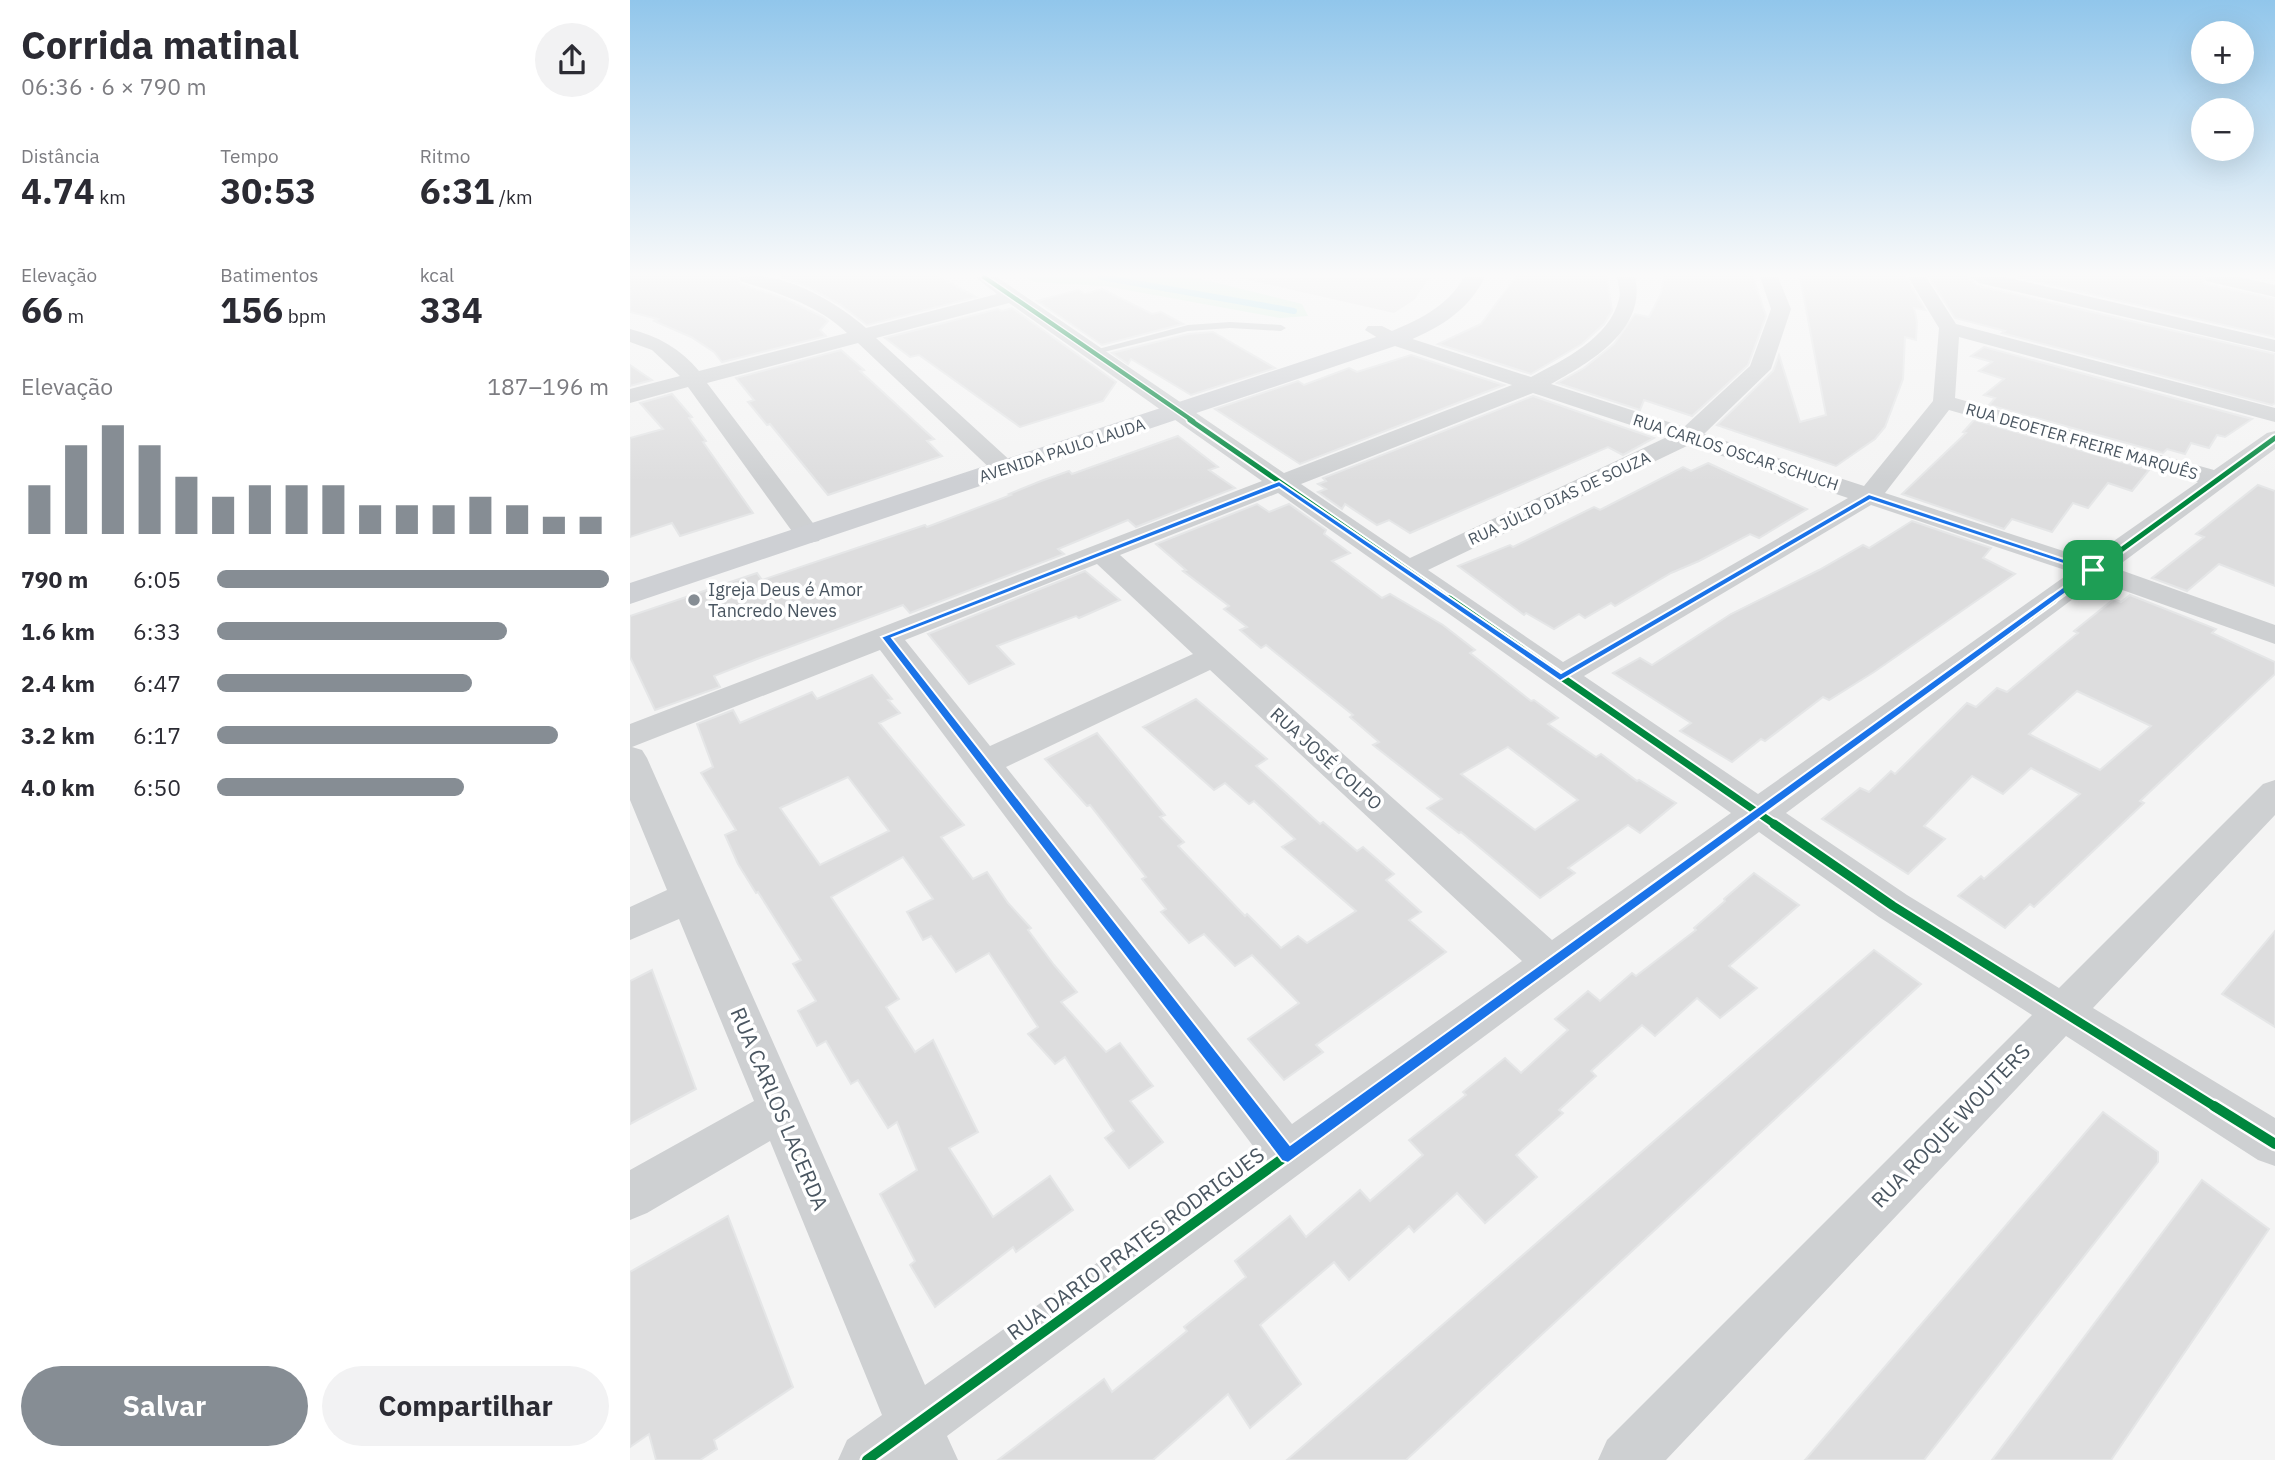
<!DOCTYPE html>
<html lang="pt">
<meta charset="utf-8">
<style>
:root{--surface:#fff;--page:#f2f2f3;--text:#2b2b33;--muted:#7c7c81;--accent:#868d94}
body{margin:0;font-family:"IBM Plex Sans",sans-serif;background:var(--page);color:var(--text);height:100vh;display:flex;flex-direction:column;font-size:26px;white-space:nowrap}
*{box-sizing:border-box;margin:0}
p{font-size:23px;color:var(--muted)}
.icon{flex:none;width:38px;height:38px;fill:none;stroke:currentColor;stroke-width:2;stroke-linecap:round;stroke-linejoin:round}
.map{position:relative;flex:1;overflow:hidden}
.sheet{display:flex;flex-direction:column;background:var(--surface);width:630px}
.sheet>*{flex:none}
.buttons{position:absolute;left:1561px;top:21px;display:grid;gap:14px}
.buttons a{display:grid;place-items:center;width:63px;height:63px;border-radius:50%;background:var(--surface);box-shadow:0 7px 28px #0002;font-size:35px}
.pin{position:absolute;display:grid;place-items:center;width:60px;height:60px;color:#fff;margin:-30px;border-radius:14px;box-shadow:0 4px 10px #0006}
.round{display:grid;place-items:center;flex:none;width:74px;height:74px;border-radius:37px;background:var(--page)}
.summary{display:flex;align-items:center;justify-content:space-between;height:119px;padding:0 21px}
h1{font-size:38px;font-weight:700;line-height:52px}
.stats{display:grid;grid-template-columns:repeat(3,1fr);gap:10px;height:119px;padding:7px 21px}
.stats div{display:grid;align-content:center}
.stats b{font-size:35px;font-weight:700}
.stats small{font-size:19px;font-weight:400}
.stats p{font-size:19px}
.chart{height:196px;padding:14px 21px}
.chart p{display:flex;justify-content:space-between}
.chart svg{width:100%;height:126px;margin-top:7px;stroke:var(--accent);stroke-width:6}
.action{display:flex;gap:14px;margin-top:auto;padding:14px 21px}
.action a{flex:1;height:80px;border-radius:42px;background:var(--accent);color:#fff;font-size:28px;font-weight:700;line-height:80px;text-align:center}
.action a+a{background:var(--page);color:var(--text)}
ul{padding:0 21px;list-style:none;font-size:23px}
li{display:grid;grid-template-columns:112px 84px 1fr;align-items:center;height:52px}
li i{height:18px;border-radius:9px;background:var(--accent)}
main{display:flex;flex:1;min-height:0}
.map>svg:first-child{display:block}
.education{fill:#e6e5e6}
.green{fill:#d9f2e3}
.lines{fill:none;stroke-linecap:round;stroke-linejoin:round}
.stream{stroke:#aee2f0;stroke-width:6}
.building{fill:#ddddde;stroke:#e5e6e7;stroke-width:2;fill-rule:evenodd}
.lane{fill:#ced0d2;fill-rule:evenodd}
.street{fill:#ced0d2;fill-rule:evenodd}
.secondary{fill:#ced0d4;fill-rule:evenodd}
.cycleway-far4-casing{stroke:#fff;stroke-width:7}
.cycleway-far3-casing{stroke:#fff;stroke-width:9}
.cycleway-far2-casing{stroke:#fff;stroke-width:11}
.cycleway-far1-casing{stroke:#fff;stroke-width:13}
.cycleway-casing{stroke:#fff;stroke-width:15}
.cycleway-far4{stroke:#00873e;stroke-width:4.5}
.cycleway-far3{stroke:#00873e;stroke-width:5}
.cycleway-far2{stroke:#00873e;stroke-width:7}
.cycleway-far1{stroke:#00873e;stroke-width:9}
.cycleway{stroke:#00873e;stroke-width:10}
.route{fill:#1a73e8;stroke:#fff;stroke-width:2;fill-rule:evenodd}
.poi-dot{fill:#868d94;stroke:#fff;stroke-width:2.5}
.labels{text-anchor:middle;stroke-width:7;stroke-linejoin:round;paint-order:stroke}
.far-street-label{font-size:16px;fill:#4a5661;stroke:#fff}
.poi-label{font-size:18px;fill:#4a5661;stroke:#fff;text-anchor:start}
.street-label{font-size:18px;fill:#4a5661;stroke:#fff}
.near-street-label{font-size:21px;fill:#4a5661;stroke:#fff}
</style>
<main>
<section class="sheet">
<div class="summary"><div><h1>Corrida matinal</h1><p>06:36 · 6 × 790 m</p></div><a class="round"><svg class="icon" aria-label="share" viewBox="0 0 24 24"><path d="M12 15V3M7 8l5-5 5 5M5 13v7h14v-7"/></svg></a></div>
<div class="stats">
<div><p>Distância</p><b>4.74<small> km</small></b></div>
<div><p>Tempo</p><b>30:53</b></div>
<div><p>Ritmo</p><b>6:31<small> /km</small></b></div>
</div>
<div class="stats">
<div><p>Elevação</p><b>66<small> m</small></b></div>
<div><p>Batimentos</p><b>156<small> bpm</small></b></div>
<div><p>kcal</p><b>334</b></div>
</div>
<div class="chart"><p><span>Elevação</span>187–196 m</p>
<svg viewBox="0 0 160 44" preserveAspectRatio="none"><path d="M5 44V27M15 44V13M25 44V6M35 44V13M45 44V24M55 44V31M65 44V27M75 44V27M85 44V27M95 44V34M105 44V34M115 44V34M125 44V31M135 44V34M145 44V38M155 44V38"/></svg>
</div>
<ul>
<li><b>790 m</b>6:05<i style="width:100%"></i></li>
<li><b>1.6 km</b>6:33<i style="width:74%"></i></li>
<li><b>2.4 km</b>6:47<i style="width:65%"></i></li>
<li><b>3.2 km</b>6:17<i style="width:87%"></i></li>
<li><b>4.0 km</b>6:50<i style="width:63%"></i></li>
</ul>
<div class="action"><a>Salvar</a><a>Compartilhar</a></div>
</section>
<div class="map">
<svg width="1645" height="1460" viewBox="0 0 1645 1460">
<rect width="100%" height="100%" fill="#f4f4f4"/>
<path class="education" d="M606,277H800L784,300L764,313Z"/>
<path class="green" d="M395,277H563L672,304L678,316L650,318L475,286L404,282Z"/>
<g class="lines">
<path class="stream" d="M471,277L664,311"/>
</g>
<g class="building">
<path d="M0,277H107L110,284L153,298L193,317L198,321L190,330L196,336L92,362L84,352L61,337L24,321L28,319L0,312Z"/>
<path d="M151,277H309L346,297L237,325L211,305L178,287Z"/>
<path d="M886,277H977L982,311L974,324L952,344L901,374L808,344L851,324Z"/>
<path d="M1034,277H1123L1136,316L1118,365L1062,416L1014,400L1010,410L927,383L954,368L984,344L1005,314L1019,317L1031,294Z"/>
<path d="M1170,277H1276L1295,310L1284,308L1287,322L1286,340L1275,337L1273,379L1255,427L1245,439L1206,466L1087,425L1143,371L1149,355L1170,422L1196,415Z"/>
<path d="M1299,277H1337L1348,286L1645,354V403L1642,405L1372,333L1375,331L1325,318Z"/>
<path d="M1388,277H1572L1575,284L1645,299V337Z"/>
<path d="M472,289L522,314L531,312L553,324L472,345L407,301L448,290L455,294Z"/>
<path d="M382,308L486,382L473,401L390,427L289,355L280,357L255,338L368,309L372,311Z"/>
<path d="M583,332L645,368L561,395L501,359L498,364L482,353L558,334Z"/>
<path d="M1354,347L1622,419L1595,437L1587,435L1579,448L1561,443L1555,454L1537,449L1533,453L1359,405L1365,398L1354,395L1374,379L1349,371L1362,362L1341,356Z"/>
<path d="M211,350L234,370L230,371L304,439L297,441L312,456L198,495L140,424L137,425L118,402L124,400L106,378Z"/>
<path d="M781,355L874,385L670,464L585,409L668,381L674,385L719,368L727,372Z"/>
<path d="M0,365L22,380L0,386Z"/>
<path d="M42,394L62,417L59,418L76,441L73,442L123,513L50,536L42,523L0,537V438L33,429L10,403Z"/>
<path d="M903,396L1024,438L993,455L978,447L780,533L759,520L747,525L715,504L712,509L688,492L696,489L688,484L696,481L693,478Z"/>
<path d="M1344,420L1519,470L1502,491L1478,483L1458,508L1443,503L1422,532L1382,519L1374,529L1272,494L1336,433L1333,432Z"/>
<path d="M548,436L588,467L579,470L605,488L506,527L498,520L428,549L434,554L280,613L273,605L127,659L84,676L90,687L25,710L0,657V616L127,573L132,580L295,525L297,527L381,495L379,494L411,481L439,471L442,474Z"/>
<path d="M1078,463L1177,509L1129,538L1120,534L1069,561L1041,573L985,606L981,603L955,618L949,614L924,629L896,613L894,615L828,566L880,545L883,547L964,507L970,510L1053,467L1061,471Z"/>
<path d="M1628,485L1645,491V586L1589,564L1557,591L1522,578L1574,537L1566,534Z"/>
<path d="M627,504L639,512L659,504L696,530L694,534L720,553L702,561L752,598L760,594L813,625L845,650L840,653L901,701L904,700L928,718L918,724L966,757L971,754L1007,781L1009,780L1046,803L1010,833L998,825L938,868L945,873L910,898L831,832L829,833L797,808L812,799L743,745L749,742L720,717L723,715L636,645L631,648L610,630L617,627L594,609L599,606L553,571L556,570L526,544ZM878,747L948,800L905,830L831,774Z"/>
<path d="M1282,521L1361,548L1353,558L1385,574L1244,672L1199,700L1193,697L1135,741L1131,739L1102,762L1050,731L1061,723L983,673L1010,658L1022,665L1101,614L1189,570L1233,545L1239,548Z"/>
<path d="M455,571L490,600L449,618L446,616L367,646L384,664L339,684L298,634Z"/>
<path d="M1500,595L1586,629L1582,633L1645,662V674L1510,801L1514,803L1404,907L1400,904L1375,928L1328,896L1351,876L1354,879L1450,794L1401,768L1373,794L1342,776L1294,826L1315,839L1278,874L1192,819L1230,788L1239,792L1261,771L1265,774L1337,703L1346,707L1367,688L1377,692L1448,633L1444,631L1484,599L1491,602ZM1447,691L1521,726L1470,770L1399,734Z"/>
<path d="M242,675L262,699L258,700L270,713L249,723L334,825L311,837L343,879L357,872L378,903L401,928L398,930L424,965L447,992L431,1002L476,1052L490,1043L523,1086L500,1101L533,1142L499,1168L475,1138L484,1131L435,1057L425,1064L398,1034L408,1027L359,953L326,972L301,936L293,940L277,912L303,899L273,857L201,897L269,999L256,1007L285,1052L303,1040L348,1132L319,1148L363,1217L420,1176L443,1210L386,1252L383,1247L305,1307L280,1265L285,1261L250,1194L287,1170L267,1122L258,1128L228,1080L221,1084L196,1041L187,1046L168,1011L186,1001L163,964L171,960L128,892L126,893L108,864L95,835L106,830L71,773L83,767L67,724L103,710L110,723L182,692L187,699ZM218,777L259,831L190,865L150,808Z"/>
<path d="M566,699L637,759L626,766L690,824L693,822L727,851L733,847L764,874L756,880L791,912L779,920L816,952L686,1045L693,1052L654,1080L618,1039L669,1003L622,955L605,966L574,934L559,943L531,912L536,909L512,879L516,877L460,805L457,806L415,759L467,733L535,815L530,817L554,842L548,846L615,916L617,914L651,948L668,936L677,943L726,911L652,847L665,839L624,801L619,804L595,783L584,790L513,727Z"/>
<path d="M1124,873L1169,905L1099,966L1127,988L1090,1018L1067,998L1025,1036L1012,1025L961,1071L966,1076L929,1110L933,1113L886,1155L907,1177L855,1223L827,1193L784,1232L779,1226L719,1280L704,1262L630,1325L671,1384L620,1428L598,1394L523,1460H368L474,1379L482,1392L557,1331L554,1327L616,1277L605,1261L660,1216L676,1237L730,1190L740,1201L793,1155L779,1140L836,1095L833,1092L875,1058L891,1073L938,1030L925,1019L958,991L970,1001L1002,973L1006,976L1066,930L1064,928L1095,901L1094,899Z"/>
<path d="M1645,931V1027L1592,994Z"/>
<path d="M1244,950L1291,984L776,1460H657Z"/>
<path d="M22,970L66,1089L0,1124V981Z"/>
<path d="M1473,1112L1528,1152V1162L1294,1460H1175Z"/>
<path d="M1572,1180L1639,1229L1481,1460H1362Z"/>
<path d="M98,1216L163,1387L84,1440L87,1449L70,1460H26L19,1434L0,1447V1272Z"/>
</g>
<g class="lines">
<path class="lane" d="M600,322L651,325L656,328L651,331L600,328L558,331L462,355L457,352L558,325Z"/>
<g class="street">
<path d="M109,277C118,277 128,276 137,277C171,282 211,306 236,328L367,294L345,277H367L654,473L882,385L756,343L735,330L738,326H752L770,335L901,377C933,360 980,338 989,299C991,292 988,284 987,277H1005C1017,330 960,362 921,384L1054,427L1120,366L1141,309L1130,277H1148L1161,309L1141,369L1074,434L1234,486L1303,401L1309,328L1278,277H1296L1326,324L1645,408V422L1329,337L1325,398L1584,470L1637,433L1645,431V449L1485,568L1645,625V644L1467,581L1156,813L1277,895L1429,988L1633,784L1645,780V815L1463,1008L1645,1118V1166L1628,1160L1436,1036L1036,1460H968L977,1440L1402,1015L1249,917L1129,832L317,1436L328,1460H208L217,1440L252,1415L140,1141L17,1213L0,1220V1170L124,1101L49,919L0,940V907L37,890L0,800V724L632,481L379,303L246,338L384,464L387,469L384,474L375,476L366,474L228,343L77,383L192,535L189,541L179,543L169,541L58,387L0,403V389L50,376L22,350L0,342V329C28,336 51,349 69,371L217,333C189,306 149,293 111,281ZM903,393L1037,437L780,558L671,484ZM1319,410L1568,482L1458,559L1255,493ZM1059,445L1218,498L933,662L798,570ZM648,493L1101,813L922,940L490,555ZM1241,505L1441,572L1128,794L954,676ZM467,564L563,654L360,746L275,640ZM250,650L626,1150L295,1385L17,758L12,750L2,747ZM580,670L892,961L662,1124L376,767Z"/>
<path d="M1340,277H1375L1645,340V352L1349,283Z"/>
<path d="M1574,277H1610L1645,285V297L1576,281Z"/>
</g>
<path class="secondary" d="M834,277H855C837,313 807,329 771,344L0,604V583L755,334C786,321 817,308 834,277Z"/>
<g class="cycleway-far4-casing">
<path id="cycleway-far4" d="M354,277L563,421"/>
</g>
<g class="cycleway-far3-casing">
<g id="cycleway-far3">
<path d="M560,420L822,601"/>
<path d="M1421,601L1645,438"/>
</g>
</g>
<g class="cycleway-far2-casing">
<g id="cycleway-far2">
<path d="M819,599L1147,826"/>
<path d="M1111,826L1423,599"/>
</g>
</g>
<g class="cycleway-far1-casing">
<g id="cycleway-far1">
<path d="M1144,824L1263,906L1587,1108"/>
<path d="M722,1108L1113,824"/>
</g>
</g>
<g class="cycleway-casing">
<g id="cycleway">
<path d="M1584,1106L1645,1144"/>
<path d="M237,1460L725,1106"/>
</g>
</g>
<use href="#cycleway-far4" class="cycleway-far4"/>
<use href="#cycleway-far3" class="cycleway-far3"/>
<use href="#cycleway-far2" class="cycleway-far2"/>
<use href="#cycleway-far1" class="cycleway-far1"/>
<use href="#cycleway" class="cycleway"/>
</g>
<linearGradient id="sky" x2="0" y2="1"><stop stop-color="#91c6eb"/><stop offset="0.57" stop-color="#fafafa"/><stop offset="1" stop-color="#fafafa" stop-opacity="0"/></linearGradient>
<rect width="1645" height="482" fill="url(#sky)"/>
<path class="route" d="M649,481L931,673L1239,494L1467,570L658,1163L652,1161L251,637ZM649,487L930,681L1240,500L1455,571L660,1145L262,638Z"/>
<circle class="poi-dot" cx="64" cy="600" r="7"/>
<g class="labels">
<g class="far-street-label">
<text transform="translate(1452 441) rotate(16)" y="6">RUA DEOETER FREIRE MARQUÊS</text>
<text transform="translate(432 450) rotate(-18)" y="6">AVENIDA PAULO LAUDA</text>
<text transform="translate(1106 452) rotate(18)" y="6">RUA CARLOS OSCAR SCHUCH</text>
<text transform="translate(929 498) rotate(-25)" y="6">RUA JÚLIO DIAS DE SOUZA</text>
</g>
<g class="poi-label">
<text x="78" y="596">Igreja Deus é Amor<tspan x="78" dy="21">Tancredo Neves</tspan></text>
</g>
<g class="street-label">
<text transform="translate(696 759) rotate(42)" y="6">RUA JOSÉ COLPO</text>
</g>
<g class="near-street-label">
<text transform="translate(149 1109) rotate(67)" y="7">RUA CARLOS LACERDA</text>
<text transform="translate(1321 1126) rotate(-46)" y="7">RUA ROQUE WOUTERS</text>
<text transform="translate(506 1244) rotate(-36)" y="7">RUA DARIO PRATES RODRIGUES</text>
</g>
</g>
</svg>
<div class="buttons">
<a>+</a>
<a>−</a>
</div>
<div class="pin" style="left:1463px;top:570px;background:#1e9e55"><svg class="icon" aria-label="arrive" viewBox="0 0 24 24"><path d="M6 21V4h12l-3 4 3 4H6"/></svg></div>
</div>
</main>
